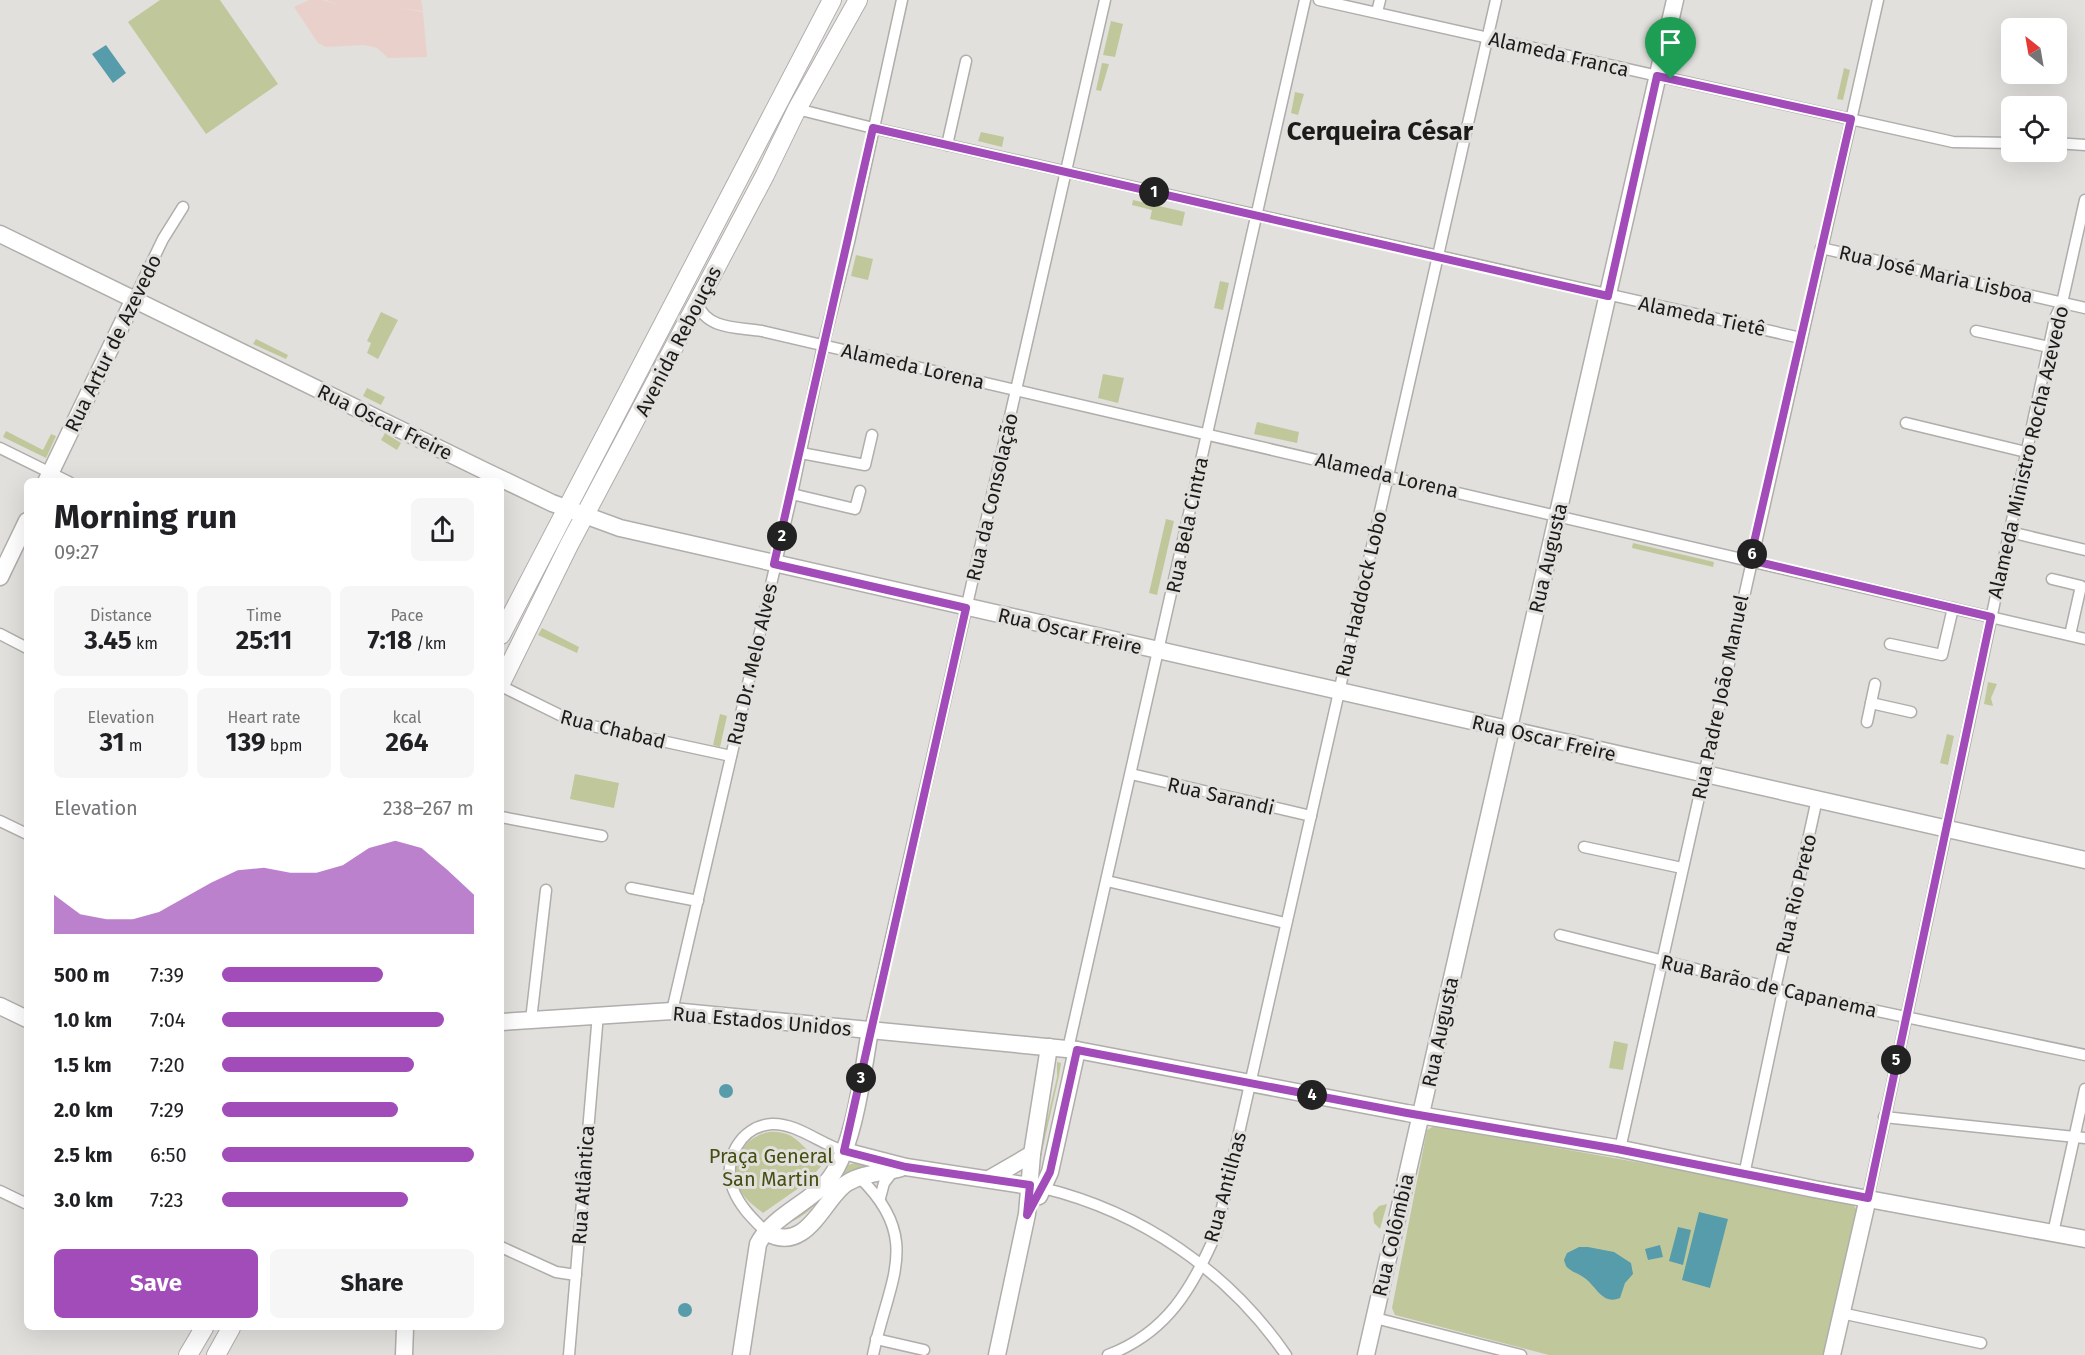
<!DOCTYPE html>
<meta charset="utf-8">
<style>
:root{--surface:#fff;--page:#f6f6f6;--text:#202124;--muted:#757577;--accent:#a14cb9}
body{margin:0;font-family:"Fira Sans",sans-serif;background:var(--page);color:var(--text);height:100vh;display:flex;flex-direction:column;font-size:22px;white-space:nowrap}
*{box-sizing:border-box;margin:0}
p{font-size:20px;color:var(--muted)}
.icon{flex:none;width:33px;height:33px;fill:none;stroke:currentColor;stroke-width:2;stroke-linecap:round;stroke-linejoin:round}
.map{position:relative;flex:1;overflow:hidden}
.details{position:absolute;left:24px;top:478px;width:480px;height:852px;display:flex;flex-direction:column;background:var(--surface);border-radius:9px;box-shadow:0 6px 24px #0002}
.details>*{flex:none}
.needle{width:39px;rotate:329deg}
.buttons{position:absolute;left:2001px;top:18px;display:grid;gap:12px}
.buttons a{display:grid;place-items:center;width:66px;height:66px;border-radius:9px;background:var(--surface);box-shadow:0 6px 24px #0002;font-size:30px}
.pin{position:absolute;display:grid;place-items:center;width:51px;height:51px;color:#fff;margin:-62px -26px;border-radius:50% 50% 50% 0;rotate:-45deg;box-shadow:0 0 6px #0007}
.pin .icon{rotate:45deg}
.km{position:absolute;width:30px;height:30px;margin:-15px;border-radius:50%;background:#222;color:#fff;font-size:16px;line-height:30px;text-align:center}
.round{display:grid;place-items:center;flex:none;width:63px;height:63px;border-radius:9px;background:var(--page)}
.headline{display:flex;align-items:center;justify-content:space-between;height:102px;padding:0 30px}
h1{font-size:33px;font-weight:700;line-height:45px}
.metrics{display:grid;grid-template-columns:repeat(3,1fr);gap:9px;height:102px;padding:6px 30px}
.metrics div{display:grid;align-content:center;border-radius:9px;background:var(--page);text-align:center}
.metrics b{font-size:26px;font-weight:700}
.metrics small{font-size:16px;font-weight:400}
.metrics p{font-size:16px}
.chart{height:168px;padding:12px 30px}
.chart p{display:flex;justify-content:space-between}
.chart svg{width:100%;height:108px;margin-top:6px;fill:var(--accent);opacity:.7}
.primary-button{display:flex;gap:12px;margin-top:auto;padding:12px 30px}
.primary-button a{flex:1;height:69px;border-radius:9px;background:var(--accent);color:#fff;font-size:24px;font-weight:700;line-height:69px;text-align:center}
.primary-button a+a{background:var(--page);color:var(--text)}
ul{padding:0 30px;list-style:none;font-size:20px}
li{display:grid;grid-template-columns:96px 72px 1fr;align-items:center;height:45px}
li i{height:15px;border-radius:8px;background:var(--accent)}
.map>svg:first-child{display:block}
.education{fill:#ead0cb}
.green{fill:#c0c89b}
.water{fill:#579caa}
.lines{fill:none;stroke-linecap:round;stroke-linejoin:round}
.street-casing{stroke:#b0adab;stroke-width:13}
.secondary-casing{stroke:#b0adab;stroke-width:19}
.primary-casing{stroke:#b0adab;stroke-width:20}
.street{stroke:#fff;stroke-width:10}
.secondary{stroke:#fff;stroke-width:16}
.primary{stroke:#fff;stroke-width:18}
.route-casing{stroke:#fff;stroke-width:12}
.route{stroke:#a14cb9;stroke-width:8}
.labels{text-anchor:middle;stroke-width:6;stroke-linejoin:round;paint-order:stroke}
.street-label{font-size:20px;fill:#1c1b1a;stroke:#e2e0dd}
.park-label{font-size:20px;fill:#464e11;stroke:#e2e0dd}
.district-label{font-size:26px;font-weight:bold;fill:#1c1b1a;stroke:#e2e0dd}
</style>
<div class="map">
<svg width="2085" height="1355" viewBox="0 0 2085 1355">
<rect width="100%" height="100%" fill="#e2e0dd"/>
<path class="education" d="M309,0H323L338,5L326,0H421L423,11L400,8L423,12L427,57L388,58L377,48L364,45L326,47L318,43L294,7Z"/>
<g class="green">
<path d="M160,0H220L278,84L206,134L128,22Z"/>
<path d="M1111,21L1123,24L1115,57L1103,55Z"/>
<path d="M1102,63L1109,64L1101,91L1096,90Z"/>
<path d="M1844,68L1850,70L1843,100L1837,99Z"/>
<path d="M1295,92L1304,94L1298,115L1291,113Z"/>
<path d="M981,132L1004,137L1002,147L978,141Z"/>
<path d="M1133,200L1185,212L1182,226L1150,219L1152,210L1132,205Z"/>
<path d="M856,255L873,259L868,280L851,276Z"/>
<path d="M1220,281L1229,283L1223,310L1214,308Z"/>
<path d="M381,312L398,320L378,359L367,353L371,343L367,341Z"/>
<path d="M256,339L288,355L286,359L253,344Z"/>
<path d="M1103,374L1124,378L1118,403L1098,398Z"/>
<path d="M367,388L385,397L381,405L363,396Z"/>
<path d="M1257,422L1299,432L1297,443L1254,434Z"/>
<path d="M6,431L43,450L51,434L56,436L46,458L3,437Z"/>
<path d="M385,433L401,443L397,450L381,440Z"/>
<path d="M1166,519L1174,521L1157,595L1149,593Z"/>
<path d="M1633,543L1714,562L1713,567L1632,548Z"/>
<path d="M542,628L579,647L577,653L538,635Z"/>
<path d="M1988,682L1997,684L1991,698L1993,706L1984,704Z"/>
<path d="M720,714L727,716L720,747L713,745Z"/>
<path d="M1947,734L1954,736L1948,765L1940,763Z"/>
<path d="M575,774L619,783L614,808L570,799Z"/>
<path d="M1614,1041L1628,1044L1623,1070L1609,1068Z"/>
<path d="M1057,1062L1061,1063L1059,1076L1039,1165L1037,1164L1057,1077Z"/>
<path d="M1434,1126L1850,1200L1857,1210L1824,1355H1549L1395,1315L1392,1308L1427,1130Z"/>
<path d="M769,1132C800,1130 801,1152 825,1162L806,1183L763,1213C754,1206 745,1199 739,1189C725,1165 744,1136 769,1132Z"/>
<path d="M860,1162L880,1167C822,1165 830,1213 781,1225L843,1166Z"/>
<path d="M1387,1204L1380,1229L1374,1223L1373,1213L1379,1206Z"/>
</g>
<g class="water">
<path d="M106,45L126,73L113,83L92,54Z"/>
<circle cx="726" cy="1091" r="7"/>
<path d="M1699,1212L1728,1219L1710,1288L1682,1280Z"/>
<path d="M1678,1227L1691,1230L1683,1265L1669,1261Z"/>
<path d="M1660,1245L1663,1257L1648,1260L1645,1249Z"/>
<path d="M1588,1247L1614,1252L1631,1263L1633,1274L1625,1283L1620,1298C1603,1305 1597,1288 1586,1279C1579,1273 1572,1273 1566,1266L1564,1260L1567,1253L1579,1247Z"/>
<circle cx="685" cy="1310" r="7"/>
</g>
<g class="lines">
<g class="street-casing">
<g id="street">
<path d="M1319,0L1953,142L2012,143"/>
<path d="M1377,12L1380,0"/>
<path d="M797,109L873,128L1801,338"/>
<path d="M2056,143L2085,145"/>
<path d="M947,145L966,61"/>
<path d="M1821,248L2085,308"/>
<path d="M134,299L163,239L183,207"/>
<path d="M697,303C707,330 737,327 762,331L2085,639"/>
<path d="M1976,331L2049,347"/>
<path d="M1906,423L2026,452"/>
<path d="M0,448L69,482"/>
<path d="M801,453L865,465L872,435"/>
<path d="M792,494L855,509L860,491"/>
<path d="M2010,532L2085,550"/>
<path d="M2052,579L2081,586L2070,635"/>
<path d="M0,634L27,648"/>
<path d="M1890,644L1942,655L1953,608"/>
<path d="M501,686L574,722L731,756"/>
<path d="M1871,703L1911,712"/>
<path d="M1867,722L1875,684"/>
<path d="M1131,774L1311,816"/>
<path d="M501,817L602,836"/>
<path d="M0,821L27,834"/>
<path d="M1584,847L1682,868"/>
<path d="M1107,881L1285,923"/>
<path d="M631,888L698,901"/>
<path d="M1560,935L1783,991L2085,1055"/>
<path d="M1775,989L1817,799"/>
<path d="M672,1011L792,494L823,346L849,242L902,0"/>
<path d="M531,1020L546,890"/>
<path d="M870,1030L1105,0"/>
<path d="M1068,1049L1305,0"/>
<path d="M1884,1117L2085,1138"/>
<path d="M1620,1149L1878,0"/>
<path d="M1744,1175L1783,991"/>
<path d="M859,1177C924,1239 888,1281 873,1355"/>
<path d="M1043,1188C1142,1212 1228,1271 1286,1355"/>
<path d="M0,1191L27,1204"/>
<path d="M880,1198L884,1183L894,1170"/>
<path d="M1868,1198L2055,318L2062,303L2085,200"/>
<path d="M766,1232C753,1219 740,1207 733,1189C722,1161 740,1126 772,1124C797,1123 820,1144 844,1151"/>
<path d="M2053,1233L2085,1089"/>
<path d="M501,1247L556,1272L576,1275"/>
<path d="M1841,1313L1981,1343"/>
<path d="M1375,1318L1521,1355"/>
<path d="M876,1339L924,1350"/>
<path d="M569,1355L598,1014"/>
<path d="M1108,1355C1168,1332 1191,1289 1216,1234L1496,0"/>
</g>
</g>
<g class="secondary-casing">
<g id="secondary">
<path d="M0,234L485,471L552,503L620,528L2085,860"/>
<path d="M46,482L134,299"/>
<path d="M0,577L27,521"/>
<path d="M0,1006L27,1019"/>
<path d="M501,1022L672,1011L1077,1050L1407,1113L1617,1148L1814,1189L2085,1239"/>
<path d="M844,1151L906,1167L1043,1188"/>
<path d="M989,1179L1032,1154"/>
<path d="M1039,1196L1050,1172L1077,1050"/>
<path d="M766,1232C807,1256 824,1197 847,1183C863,1173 883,1173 901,1168"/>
<path d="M404,1355L405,1328"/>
<path d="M741,1355L758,1244C772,1217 805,1205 826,1183C854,1153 863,1070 870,1030"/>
<path d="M997,1355L1027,1214L1032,1154L1049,1047"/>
<path d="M1366,1355L1675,0"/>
<path d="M1832,1355L1868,1198"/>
</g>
</g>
<g class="primary-casing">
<g id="primary">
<path d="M501,635L832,0"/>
<path d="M501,683L569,545L765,175L797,109L858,0"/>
<path d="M188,1355L204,1328"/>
<path d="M216,1355L231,1328"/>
</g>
</g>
<use href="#street" class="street"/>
<use href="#secondary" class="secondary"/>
<use href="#primary" class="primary"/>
</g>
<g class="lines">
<g class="route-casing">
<path id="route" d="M1657,76L1851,119L1750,560L1991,617L1868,1198L1617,1149L1407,1113L1077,1050L1050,1172L1027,1215L1030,1185L906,1167L844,1151L966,608L774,564L873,128L1608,296Z"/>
</g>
<use href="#route" class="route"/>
</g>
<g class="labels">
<g class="street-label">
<text transform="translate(1559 54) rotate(13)" y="7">Alameda Franca</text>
<text transform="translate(1936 274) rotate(13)" y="7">Rua José Maria Lisboa</text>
<text transform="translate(1702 316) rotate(12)" y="7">Alameda Tietê</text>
<text transform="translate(678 341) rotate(-63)" y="7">Avenida Rebouças</text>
<text transform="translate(113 343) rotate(-64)" y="7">Rua Artur de Azevedo</text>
<text transform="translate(913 366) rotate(13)" y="7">Alameda Lorena</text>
<text transform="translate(385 422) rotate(26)" y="7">Rua Oscar Freire</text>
<text transform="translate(2028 452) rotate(-77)" y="7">Alameda Ministro Rocha Azevedo</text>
<text transform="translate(1387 475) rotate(13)" y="7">Alameda Lorena</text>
<text transform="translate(992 497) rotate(-77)" y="7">Rua da Consolação</text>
<text transform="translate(1187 525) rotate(-78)" y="7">Rua Bela Cintra</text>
<text transform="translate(1548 558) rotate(-77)" y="7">Rua Augusta</text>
<text transform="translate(1361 594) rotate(-77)" y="7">Rua Haddock Lobo</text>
<text transform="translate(1070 631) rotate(13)" y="7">Rua Oscar Freire</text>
<text transform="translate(752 664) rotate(-77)" y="7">Rua Dr. Melo Alves</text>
<text transform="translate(1720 697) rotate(-78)" y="7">Rua Padre João Manuel</text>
<text transform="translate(613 729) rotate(14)" y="7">Rua Chabad</text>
<text transform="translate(1544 738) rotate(13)" y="7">Rua Oscar Freire</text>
<text transform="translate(1221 796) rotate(13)" y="7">Rua Sarandi</text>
<text transform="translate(1796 894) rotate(-77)" y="7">Rua Rio Preto</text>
<text transform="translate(1769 986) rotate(13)" y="7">Rua Barão de Capanema</text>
<text transform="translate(762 1021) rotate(5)" y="7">Rua Estados Unidos</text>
<text transform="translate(1440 1032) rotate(-78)" y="7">Rua Augusta</text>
<text transform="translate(583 1185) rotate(-86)" y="7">Rua Atlântica</text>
<text transform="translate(1225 1187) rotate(-75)" y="7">Rua Antilhas</text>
<text transform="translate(1393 1235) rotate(-77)" y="7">Rua Colômbia</text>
</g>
<g class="park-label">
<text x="771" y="1163">Praça General<tspan x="771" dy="23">San Martin</tspan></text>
</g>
<g class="district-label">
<text x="1380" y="140">Cerqueira César</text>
</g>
</g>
</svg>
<div class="buttons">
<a><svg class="needle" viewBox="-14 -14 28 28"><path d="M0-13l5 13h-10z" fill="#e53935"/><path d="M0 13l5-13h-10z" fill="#757577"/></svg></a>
<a><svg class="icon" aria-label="locate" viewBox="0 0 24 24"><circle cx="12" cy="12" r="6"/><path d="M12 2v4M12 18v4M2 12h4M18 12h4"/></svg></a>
</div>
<div class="pin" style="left:1671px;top:79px;background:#1e9e55"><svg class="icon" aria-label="arrive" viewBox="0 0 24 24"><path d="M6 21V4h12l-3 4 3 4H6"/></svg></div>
<b class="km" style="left:1154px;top:192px">1</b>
<b class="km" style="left:782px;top:536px">2</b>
<b class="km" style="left:861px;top:1078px">3</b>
<b class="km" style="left:1312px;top:1095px">4</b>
<b class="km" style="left:1896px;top:1060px">5</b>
<b class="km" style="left:1752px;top:554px">6</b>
<section class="details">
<div class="headline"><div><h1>Morning run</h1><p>09:27</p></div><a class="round"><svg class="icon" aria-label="share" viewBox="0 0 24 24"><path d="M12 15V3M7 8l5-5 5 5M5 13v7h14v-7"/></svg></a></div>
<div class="metrics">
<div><p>Distance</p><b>3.45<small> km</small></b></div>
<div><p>Time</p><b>25:11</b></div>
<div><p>Pace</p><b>7:18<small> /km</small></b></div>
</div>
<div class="metrics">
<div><p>Elevation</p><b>31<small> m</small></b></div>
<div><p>Heart rate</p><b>139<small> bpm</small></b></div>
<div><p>kcal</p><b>264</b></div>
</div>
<div class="chart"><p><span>Elevation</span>238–267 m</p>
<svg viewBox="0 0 160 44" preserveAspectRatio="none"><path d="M0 44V28L10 36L20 38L30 38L40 35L50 29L60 23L70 18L80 17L90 19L100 19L110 16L120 9L130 6L140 9L150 18L160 28V44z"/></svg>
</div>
<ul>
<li><b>500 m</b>7:39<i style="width:64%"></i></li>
<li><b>1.0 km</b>7:04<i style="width:88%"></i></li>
<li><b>1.5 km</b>7:20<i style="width:76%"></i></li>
<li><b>2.0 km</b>7:29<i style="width:70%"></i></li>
<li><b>2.5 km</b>6:50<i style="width:100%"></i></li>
<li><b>3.0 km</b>7:23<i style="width:74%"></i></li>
</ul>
<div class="primary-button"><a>Save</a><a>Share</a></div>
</section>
</div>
